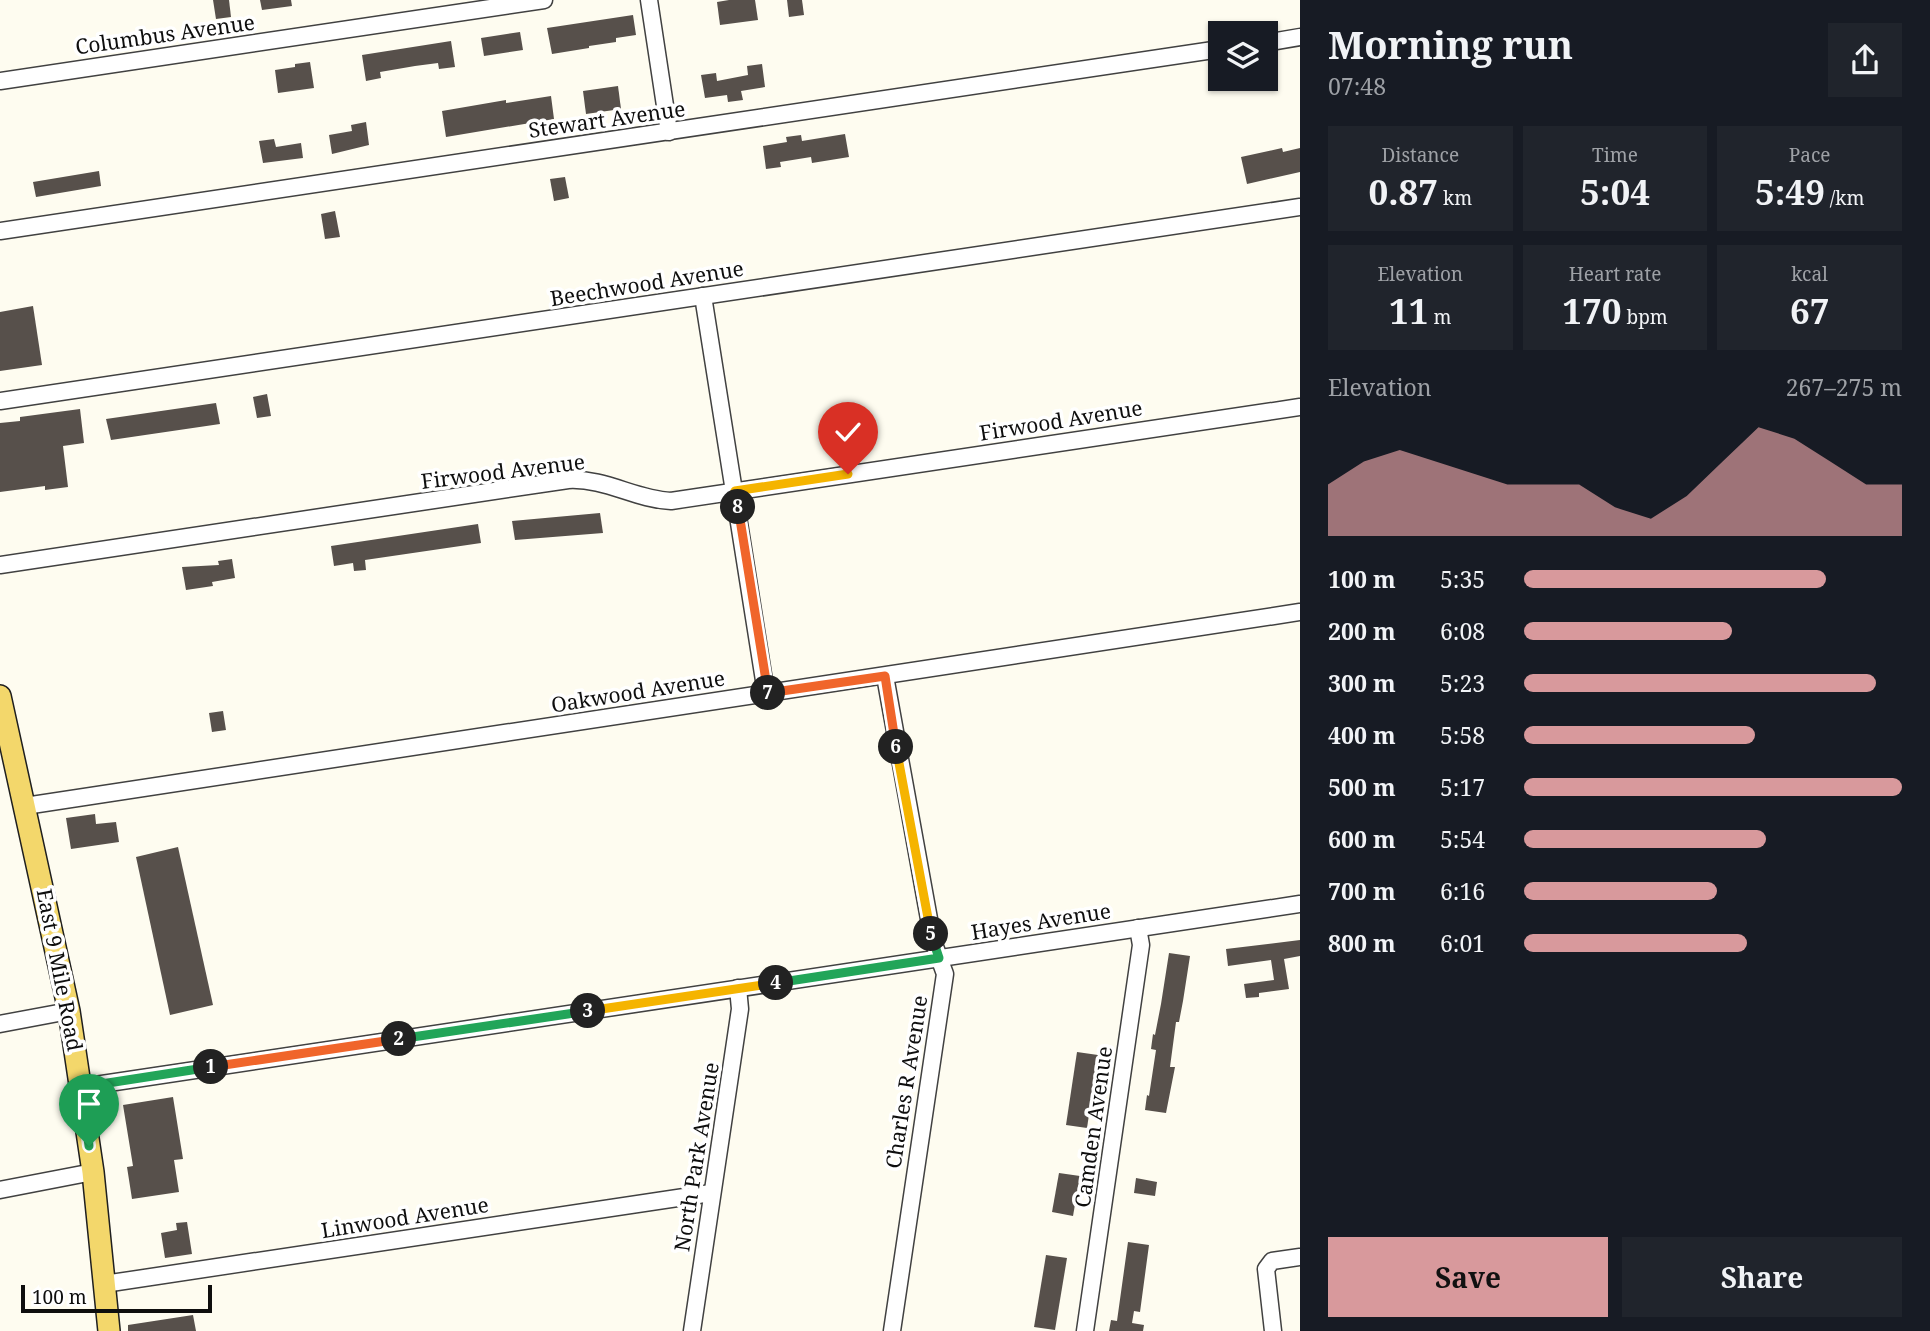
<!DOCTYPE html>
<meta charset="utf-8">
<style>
:root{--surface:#171b24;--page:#20242c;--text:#f1f3f6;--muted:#9ea1a6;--accent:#d8999c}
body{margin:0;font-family:"Noto Serif",serif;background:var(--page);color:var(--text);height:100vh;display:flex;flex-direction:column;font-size:26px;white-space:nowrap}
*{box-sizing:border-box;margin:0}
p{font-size:23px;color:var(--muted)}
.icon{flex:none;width:38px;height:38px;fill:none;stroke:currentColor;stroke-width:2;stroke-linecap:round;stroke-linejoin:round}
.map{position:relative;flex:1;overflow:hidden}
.details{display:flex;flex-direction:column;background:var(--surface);width:630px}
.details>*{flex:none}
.fabs{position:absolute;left:1208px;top:21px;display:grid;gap:14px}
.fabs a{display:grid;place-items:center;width:70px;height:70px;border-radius:0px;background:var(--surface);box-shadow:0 2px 5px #0004;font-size:35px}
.scale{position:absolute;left:21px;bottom:18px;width:191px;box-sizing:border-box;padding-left:7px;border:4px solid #0e0e0e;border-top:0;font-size:19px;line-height:24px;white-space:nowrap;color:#0e0e0e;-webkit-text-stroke:5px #fff;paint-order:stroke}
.pin{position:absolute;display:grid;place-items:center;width:60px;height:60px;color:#fff;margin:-72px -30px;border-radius:50% 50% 50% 0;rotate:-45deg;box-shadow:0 0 7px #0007}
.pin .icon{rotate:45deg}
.km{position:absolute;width:35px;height:35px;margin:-18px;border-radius:50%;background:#222;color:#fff;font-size:19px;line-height:35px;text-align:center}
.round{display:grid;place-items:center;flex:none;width:74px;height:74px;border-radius:0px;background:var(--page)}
.summary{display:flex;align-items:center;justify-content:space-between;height:119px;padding:0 28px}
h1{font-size:38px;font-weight:700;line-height:52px}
.figures{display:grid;grid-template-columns:repeat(3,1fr);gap:10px;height:119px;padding:7px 28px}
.figures div{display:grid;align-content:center;border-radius:0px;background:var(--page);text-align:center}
.figures b{font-size:35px;font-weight:700}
.figures small{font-size:19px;font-weight:400}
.figures p{font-size:19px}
.chart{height:196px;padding:14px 28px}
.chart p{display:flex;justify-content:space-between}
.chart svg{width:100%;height:126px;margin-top:7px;fill:var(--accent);opacity:.7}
.action{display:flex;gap:14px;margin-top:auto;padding:14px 28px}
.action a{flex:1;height:80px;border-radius:0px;background:var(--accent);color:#111;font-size:28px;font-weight:700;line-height:80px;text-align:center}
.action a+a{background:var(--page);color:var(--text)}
ul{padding:0 28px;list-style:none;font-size:23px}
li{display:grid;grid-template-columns:112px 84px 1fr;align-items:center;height:52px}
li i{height:18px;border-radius:9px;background:var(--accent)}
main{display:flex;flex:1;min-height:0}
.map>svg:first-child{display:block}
.building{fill:#57504b}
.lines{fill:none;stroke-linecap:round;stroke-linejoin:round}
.minor-casing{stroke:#414141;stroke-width:19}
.major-casing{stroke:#1f1f1f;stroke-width:24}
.minor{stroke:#fff;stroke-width:16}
.major{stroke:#f3d76b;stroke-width:21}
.split-1-casing{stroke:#fff;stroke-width:14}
.split-2-casing{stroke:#fff;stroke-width:14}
.split-3-casing{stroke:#fff;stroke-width:14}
.split-4-casing{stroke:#fff;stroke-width:14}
.split-5-casing{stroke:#fff;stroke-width:14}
.split-6-casing{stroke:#fff;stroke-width:14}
.split-7-casing{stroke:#fff;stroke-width:14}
.split-8-casing{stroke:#fff;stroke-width:14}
.split-9-casing{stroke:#fff;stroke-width:14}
.split-1{stroke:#22a559;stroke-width:9}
.split-2{stroke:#f0652b;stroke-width:9}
.split-3{stroke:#22a559;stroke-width:9}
.split-4{stroke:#f5b400;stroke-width:9}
.split-5{stroke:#22a559;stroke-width:9}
.split-6{stroke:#f5b400;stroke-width:9}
.split-7{stroke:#f0652b;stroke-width:9}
.split-8{stroke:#f0652b;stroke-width:9}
.split-9{stroke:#f5b400;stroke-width:9}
.labels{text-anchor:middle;stroke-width:7;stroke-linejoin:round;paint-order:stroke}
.street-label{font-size:21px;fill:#0e0e0e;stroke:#fff}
</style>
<main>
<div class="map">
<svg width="1300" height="1331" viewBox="0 0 1300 1331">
<rect width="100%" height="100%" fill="#fefcf0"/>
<g class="building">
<path d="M213,0H229L231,17L216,19Z"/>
<path d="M260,0H291L292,6L262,10Z"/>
<path d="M729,0H755L758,20L720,25L717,2Z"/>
<path d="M787,0H802L804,15L789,17Z"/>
<path d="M633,15L636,35L616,38V42L589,46V48L552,54L547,28Z"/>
<path d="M520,32L523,50L484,56L481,38Z"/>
<path d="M451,41L455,67L439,69L438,63L415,66L380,72L381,78L366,81L362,55Z"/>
<path d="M310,62L314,88L278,93L275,70L295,67V64Z"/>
<path d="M762,64L765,87L741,91L743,100L728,102L727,95L705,98L701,75L716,73L717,81L748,75L747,66Z"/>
<path d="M618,86L621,109L586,114L583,91Z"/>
<path d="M551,96L554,119L446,137L442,111L506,100V103Z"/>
<path d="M366,122L369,145L332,154L329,135L352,131L351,125Z"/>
<path d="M845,134L849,157L812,163L811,157L780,162L781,167L766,169L763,146L787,142L786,137L801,135L802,141Z"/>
<path d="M274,139L276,147L301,143L303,158L263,163L259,141Z"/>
<path d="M1282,148L1283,152L1300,148V172L1247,184L1241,157Z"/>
<path d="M99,171L101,186L36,197L33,182Z"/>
<path d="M565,177L569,198L554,201L550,179Z"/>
<path d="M335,211L340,237L325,239L321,214Z"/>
<path d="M33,306L42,365L0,371V312Z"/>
<path d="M267,394L271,416L257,418L253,397Z"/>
<path d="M216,403L220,424L111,440L106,419Z"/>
<path d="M80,409L84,443L63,446L68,487L45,490V486L0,492V423L20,421V417Z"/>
<path d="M600,513L603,533L515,540L512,521Z"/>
<path d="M478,524L481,543L365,560L366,570L354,571L353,563L334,566L331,546Z"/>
<path d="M232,559L235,578L212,582L213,586L186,590L182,567L219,565L218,561Z"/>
<path d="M223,711L226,730L212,732L209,713Z"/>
<path d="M95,814L96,824L116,822L119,842L71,849L66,818Z"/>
<path d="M178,847L213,1005L170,1015L136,857Z"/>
<path d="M1300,940V956L1284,959L1289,989L1259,993V997L1246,998L1244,984L1274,980L1271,960L1228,966L1226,949Z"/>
<path d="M1169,953L1190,956L1183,1001L1179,1022H1176L1170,1067H1175L1166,1113L1145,1110L1147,1095L1149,1096L1156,1050L1151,1049L1153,1034L1155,1035L1161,1004Z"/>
<path d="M1077,1052L1098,1055L1087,1128L1066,1125Z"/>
<path d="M173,1097L183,1159L174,1160L179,1192L132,1199L127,1167L133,1166L123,1105Z"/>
<path d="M1059,1173L1080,1176L1073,1216L1052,1212Z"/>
<path d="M1136,1178L1157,1182L1155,1196L1134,1193Z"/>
<path d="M187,1222L192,1254L165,1258L161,1233L177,1230L176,1223Z"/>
<path d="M1128,1242L1149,1245L1140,1312L1134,1311L1132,1323L1144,1325L1143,1331H1109L1111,1320L1117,1321Z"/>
<path d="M1046,1255L1067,1258L1055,1330L1034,1327Z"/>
<path d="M193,1315L196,1331H128V1325Z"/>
</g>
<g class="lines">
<g class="minor-casing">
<g id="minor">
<path d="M649,0L669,132"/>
<path d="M1265,43L1300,37"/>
<path d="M0,81L544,0"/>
<path d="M0,231L1220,49"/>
<path d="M703,296L766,693"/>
<path d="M0,401L1300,207"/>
<path d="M0,565L568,480C606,478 634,499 671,501L1300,407"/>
<path d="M885,676L933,941L945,974L892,1331"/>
<path d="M25,806L1300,612"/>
<path d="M0,1024L69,1011"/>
<path d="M82,1087L1300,904"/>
<path d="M0,1190L93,1172"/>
<path d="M104,1284L711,1193"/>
<path d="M692,1331L740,1009L738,988"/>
<path d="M1085,1331L1141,945L1138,928"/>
<path d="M1273,1331L1266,1269L1272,1261L1300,1257"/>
</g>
</g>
<g class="major-casing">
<path id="major" d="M0,696L69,1011L93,1172L109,1331"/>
</g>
<use href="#minor" class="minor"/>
<use href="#major" class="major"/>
</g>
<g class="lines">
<g class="split-1-casing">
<path id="split-1" d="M89,1146L82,1087L211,1067"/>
</g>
<g class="split-2-casing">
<path id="split-2" d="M211,1067L399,1039"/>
</g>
<g class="split-3-casing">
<path id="split-3" d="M399,1039L588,1011"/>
</g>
<g class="split-4-casing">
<path id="split-4" d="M588,1011L776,983"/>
</g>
<g class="split-5-casing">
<path id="split-5" d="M776,983L939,958L931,934"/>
</g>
<g class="split-6-casing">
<path id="split-6" d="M896,747L931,934"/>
</g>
<g class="split-7-casing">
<path id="split-7" d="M768,693L885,676L896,747"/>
</g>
<g class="split-8-casing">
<path id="split-8" d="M738,507L768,693"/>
</g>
<g class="split-9-casing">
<path id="split-9" d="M738,507L735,491L848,474"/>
</g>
<use href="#split-1" class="split-1"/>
<use href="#split-2" class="split-2"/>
<use href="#split-3" class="split-3"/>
<use href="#split-4" class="split-4"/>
<use href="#split-5" class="split-5"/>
<use href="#split-6" class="split-6"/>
<use href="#split-7" class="split-7"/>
<use href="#split-8" class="split-8"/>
<use href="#split-9" class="split-9"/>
</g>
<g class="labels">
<g class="street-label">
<text transform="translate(165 35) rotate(-8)" y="7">Columbus Avenue</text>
<text transform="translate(607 120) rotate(-8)" y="7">Stewart Avenue</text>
<text transform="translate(647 284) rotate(-9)" y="7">Beechwood Avenue</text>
<text transform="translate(1061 421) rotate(-9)" y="7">Firwood Avenue</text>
<text transform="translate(503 472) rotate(-7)" y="7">Firwood Avenue</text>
<text transform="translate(638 692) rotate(-9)" y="7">Oakwood Avenue</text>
<text transform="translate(1041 922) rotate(-9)" y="7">Hayes Avenue</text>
<text transform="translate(59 970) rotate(79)" y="7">East 9 Mile Road</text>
<text transform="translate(907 1082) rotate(-81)" y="7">Charles R Avenue</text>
<text transform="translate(1094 1127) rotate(-82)" y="7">Camden Avenue</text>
<text transform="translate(697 1157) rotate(-81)" y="7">North Park Avenue</text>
<text transform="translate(405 1218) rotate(-9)" y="7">Linwood Avenue</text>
</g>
</g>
</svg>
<div class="fabs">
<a><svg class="icon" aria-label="layers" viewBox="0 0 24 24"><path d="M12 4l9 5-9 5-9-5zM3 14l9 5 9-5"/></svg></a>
</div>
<div class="scale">100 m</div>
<div class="pin" style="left:89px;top:1146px;background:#1e9e55"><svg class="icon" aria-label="arrive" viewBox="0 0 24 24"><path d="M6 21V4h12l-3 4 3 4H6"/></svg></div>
<div class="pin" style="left:848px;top:474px;background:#d93025"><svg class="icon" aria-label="check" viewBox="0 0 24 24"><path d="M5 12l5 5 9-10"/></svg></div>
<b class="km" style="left:211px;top:1067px">1</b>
<b class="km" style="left:399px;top:1039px">2</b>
<b class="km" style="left:588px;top:1011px">3</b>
<b class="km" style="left:776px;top:983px">4</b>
<b class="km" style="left:931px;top:934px">5</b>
<b class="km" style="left:896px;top:747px">6</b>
<b class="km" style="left:768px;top:693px">7</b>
<b class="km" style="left:738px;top:507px">8</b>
</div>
<section class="details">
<div class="summary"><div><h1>Morning run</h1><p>07:48</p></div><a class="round"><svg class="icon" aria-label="share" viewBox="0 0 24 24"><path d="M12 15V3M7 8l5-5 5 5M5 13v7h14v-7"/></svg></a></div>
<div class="figures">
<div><p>Distance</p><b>0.87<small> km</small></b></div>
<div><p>Time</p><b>5:04</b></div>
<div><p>Pace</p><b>5:49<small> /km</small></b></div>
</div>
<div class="figures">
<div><p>Elevation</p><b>11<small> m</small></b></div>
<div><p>Heart rate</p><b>170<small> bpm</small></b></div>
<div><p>kcal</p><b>67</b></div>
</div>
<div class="chart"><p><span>Elevation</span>267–275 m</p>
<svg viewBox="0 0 160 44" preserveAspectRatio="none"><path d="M0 44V26L10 18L20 14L30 18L40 22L50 26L60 26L70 26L80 34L90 38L100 30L110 18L120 6L130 10L140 18L150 26L160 26V44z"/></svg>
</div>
<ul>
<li><b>100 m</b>5:35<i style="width:80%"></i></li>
<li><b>200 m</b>6:08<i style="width:55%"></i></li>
<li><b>300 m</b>5:23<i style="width:93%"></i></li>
<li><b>400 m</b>5:58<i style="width:61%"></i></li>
<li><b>500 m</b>5:17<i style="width:100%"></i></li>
<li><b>600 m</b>5:54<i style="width:64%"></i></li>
<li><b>700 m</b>6:16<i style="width:51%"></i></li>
<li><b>800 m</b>6:01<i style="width:59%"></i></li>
</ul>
<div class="action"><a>Save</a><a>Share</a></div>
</section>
</main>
